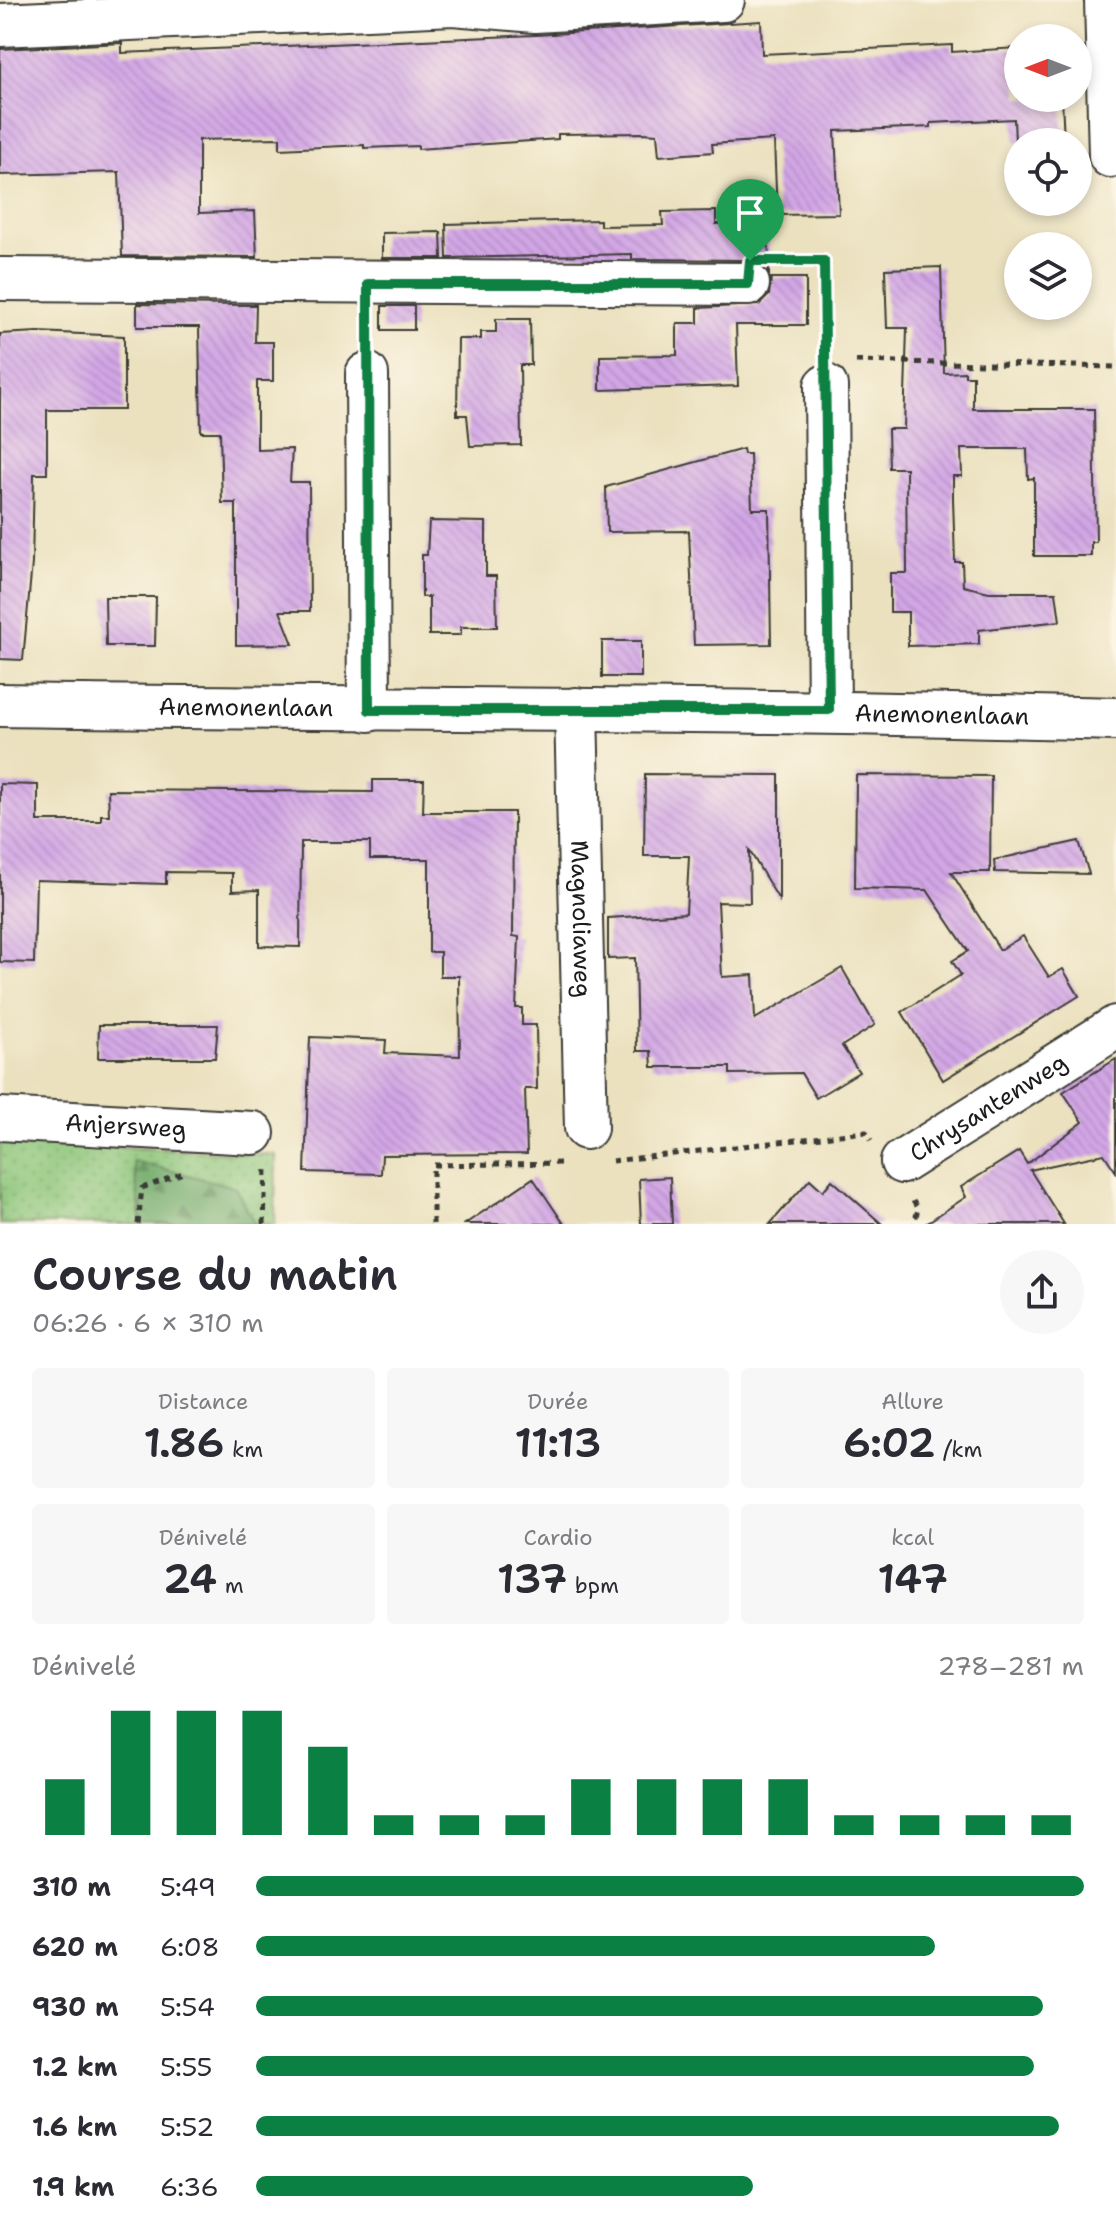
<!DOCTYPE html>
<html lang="fr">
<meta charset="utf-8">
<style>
:root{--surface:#fff;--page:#f7f7f7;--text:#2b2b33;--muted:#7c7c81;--accent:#0b8043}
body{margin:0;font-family:"Shantell Sans",sans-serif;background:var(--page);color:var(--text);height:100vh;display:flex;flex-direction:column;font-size:30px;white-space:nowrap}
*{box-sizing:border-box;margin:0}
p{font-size:26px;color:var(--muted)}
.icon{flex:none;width:44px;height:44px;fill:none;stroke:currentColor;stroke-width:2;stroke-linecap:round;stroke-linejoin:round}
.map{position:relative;height:1224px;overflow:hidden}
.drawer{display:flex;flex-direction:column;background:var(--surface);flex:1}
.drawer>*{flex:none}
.needle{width:52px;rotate:270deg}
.tools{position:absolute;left:1004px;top:24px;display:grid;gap:16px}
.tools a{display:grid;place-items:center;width:88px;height:88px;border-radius:50%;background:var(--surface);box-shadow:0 4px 12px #0003;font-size:40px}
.pin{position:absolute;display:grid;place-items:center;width:68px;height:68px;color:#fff;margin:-82px -34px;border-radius:50% 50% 50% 0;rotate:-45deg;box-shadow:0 0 8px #0007}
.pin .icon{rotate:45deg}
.round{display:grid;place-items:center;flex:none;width:84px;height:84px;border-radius:42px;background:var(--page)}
.headline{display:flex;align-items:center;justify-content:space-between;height:136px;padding:0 32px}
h1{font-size:44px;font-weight:600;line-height:60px}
.metrics{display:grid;grid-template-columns:repeat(3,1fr);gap:12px;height:136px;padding:8px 32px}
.metrics div{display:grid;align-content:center;border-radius:8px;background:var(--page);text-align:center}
.metrics b{font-size:40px;font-weight:600}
.metrics small{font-size:22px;font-weight:400}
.metrics p{font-size:22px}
.chart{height:224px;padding:16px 32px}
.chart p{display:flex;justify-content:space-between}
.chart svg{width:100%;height:144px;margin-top:8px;stroke:var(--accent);stroke-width:6}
ul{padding:0 32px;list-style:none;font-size:26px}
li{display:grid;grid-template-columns:128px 96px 1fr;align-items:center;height:60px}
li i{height:20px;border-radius:10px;background:var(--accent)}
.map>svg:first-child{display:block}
.green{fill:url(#green-dots);stroke:#54704a;stroke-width:2}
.forest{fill:url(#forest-firs);stroke:#466342;stroke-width:2}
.building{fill:url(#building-back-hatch)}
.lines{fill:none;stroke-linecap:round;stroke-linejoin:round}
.minor-casing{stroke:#3b3a34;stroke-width:46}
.path{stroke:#3b3a34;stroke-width:5;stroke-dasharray:6 6;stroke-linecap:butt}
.minor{stroke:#fff;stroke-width:42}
.route-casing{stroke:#fff;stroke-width:16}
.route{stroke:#0b8043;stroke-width:10}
.labels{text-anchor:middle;stroke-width:6;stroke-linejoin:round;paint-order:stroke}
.street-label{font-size:24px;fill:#1c1c1c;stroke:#fcf5e5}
</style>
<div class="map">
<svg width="1116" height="1224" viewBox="0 0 1116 1224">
<defs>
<pattern id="green-dots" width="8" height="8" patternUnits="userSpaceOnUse" patternTransform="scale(2)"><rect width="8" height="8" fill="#8bc579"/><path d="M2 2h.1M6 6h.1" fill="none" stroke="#77a968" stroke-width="1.8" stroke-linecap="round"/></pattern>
<pattern id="forest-firs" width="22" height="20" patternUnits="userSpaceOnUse" patternTransform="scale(2)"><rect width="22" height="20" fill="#70aa69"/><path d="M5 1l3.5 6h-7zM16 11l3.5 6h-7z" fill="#5b8a56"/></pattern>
<pattern id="building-back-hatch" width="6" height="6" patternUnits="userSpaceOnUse" patternTransform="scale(2)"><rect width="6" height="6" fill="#d2a6e5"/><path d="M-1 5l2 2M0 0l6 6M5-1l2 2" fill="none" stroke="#b48ec4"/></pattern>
</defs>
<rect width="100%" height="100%" fill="#fcf5e5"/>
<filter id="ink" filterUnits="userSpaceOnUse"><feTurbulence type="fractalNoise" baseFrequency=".0125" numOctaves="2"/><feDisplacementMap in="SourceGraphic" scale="16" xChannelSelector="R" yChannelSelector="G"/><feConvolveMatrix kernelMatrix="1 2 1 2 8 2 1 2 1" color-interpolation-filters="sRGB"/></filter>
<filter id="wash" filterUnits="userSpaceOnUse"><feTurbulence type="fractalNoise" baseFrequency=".006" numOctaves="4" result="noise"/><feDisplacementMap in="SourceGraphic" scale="32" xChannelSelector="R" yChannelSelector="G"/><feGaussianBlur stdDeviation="1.8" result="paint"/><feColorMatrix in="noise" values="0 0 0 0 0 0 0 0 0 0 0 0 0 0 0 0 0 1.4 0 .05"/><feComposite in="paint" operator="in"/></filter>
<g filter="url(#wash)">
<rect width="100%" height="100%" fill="#ebe1bf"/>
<path class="green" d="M0,1141L276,1155L275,1224H0Z"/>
<path class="forest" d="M133,1161L235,1187L255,1224H142Z"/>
<g id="blocks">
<g class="building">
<path d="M761,21L762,54L952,45V52L1018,48V98H1062L1064,142H1015L1014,119L931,123V127L835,131L839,214L777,215L774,140L712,144L713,152L659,156L657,134L643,133L558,134V139L418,149V146L364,148V145L280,149V138L199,140V213L255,211L257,257L122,256L119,172L0,175V49L122,43V53L536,35Z"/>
<path d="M716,211V224L768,223L769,274L761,264L748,260L632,259V254L447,258L446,224L600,220V226L663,225L662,212Z"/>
<path d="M441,232L442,258H382V233Z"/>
<path d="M941,267L944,373L965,372V376H973V409H1094L1096,542H1091V556H1034V478L1028,479L1027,449H961L962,476H953V499L955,562H962L963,586L989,592H1056L1060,621L979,630V644L908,646V612H890V573H907L906,468H889L888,429H904L907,328H887L885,269Z"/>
<path d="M771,278H806V325H736L738,386L600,390V356L677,355V323H698V308L759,305L769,295Z"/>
<path d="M137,304L256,305L255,342H273V381H257V450L292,449L290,482H309L310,611H280L293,644L236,645V503H222L220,432H201L199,327H137Z"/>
<rect x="382" y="306" width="32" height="24"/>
<path d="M496,319H530L531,365H520L521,445L470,446L467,415H457L458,339H481V332H496Z"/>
<path d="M38,332L124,336V410H47V474H34L32,563L23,660L0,659V334Z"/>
<path d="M743,449L744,454H750L752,509H769L771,644L694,645L689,531L607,532L606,487Z"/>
<path d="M429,521L486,522V576H496L497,627H461V635H429V597H422V555H427Z"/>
<path d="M105,597H156L155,646H106Z"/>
<rect x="602" y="641" width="39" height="36"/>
<path d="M645,774L779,775V900L749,850L750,903L718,902L722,977L753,975L755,1019L842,968L875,1025L842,1046L859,1072L816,1098L801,1073L730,1074V1067H652L651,1051H637L635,958L608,959V918L686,913L689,856H644Z"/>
<path d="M856,775L991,776L990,872H951L1000,950L1023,936L1049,977L1063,969L1079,996L943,1080L902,1012L961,975L952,961L968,951L927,890L855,888Z"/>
<path d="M373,780H424L423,812H514L513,936L519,937L516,1008H522V1025H536L537,1089H525L527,1154L382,1155L381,1174L305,1172L310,1037L386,1040L385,1053L460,1056L459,976H440V952H429V859H370V842H301L300,947L259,946V890L232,891V873L166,872V884L36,880L34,963L0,962V784L38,785V821H101V815H109L108,790L373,792Z"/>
<path d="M1079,841L1089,874L995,872L994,860Z"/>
<path d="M99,1025H218L215,1058H98Z"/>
<path d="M1116,1059V1172L1104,1154L1030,1170L1064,1224H925L966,1197L961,1187L1019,1151L1027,1164L1083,1122L1063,1092Z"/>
<path d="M670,1177L672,1224H641L639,1179Z"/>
<path d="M533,1178L564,1224H465Z"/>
<path d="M810,1179L823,1191L832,1180L882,1224H770Z"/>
</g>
</g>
</g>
<g filter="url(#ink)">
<use href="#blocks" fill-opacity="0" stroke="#3b3a34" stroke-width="2"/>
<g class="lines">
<g class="minor-casing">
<g id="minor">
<path d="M1106,0L1110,156"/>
<path d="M0,25L453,4L535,11L723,0"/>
<path d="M0,279L748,284"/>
<path d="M367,374L369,710"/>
<path d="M826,386L829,710"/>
<path id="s1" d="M0,705C372,710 744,708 1116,719"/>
<path id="s2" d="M576,709L586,1128"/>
<path id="s3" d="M0,1119L253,1133"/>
<path id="s4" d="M902,1162L1116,1027"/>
</g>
</g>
<g class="path">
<path d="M781,261H824L827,349"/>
<path d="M856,361L1116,367"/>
<path d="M612,1161L866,1132L871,1140"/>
<path d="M913,1201L918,1209L914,1224"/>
<path d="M138,1224L142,1188L186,1172"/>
<path d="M264,1224L266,1169"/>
<path d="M433,1224V1165L566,1163"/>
</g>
<use href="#minor" class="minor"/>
</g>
</g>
<g class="lines" filter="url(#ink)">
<g class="route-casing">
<path id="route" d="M750,261H824L829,710H369L368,284H748Z"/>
</g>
<use href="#route" class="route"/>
</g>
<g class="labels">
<g class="street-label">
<text dy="8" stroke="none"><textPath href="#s1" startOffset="246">Anemonenlaan</textPath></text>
<text dy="8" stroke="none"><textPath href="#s1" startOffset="942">Anemonenlaan</textPath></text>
<text dy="8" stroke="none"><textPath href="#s2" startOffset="210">Magnoliaweg</textPath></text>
<text dy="8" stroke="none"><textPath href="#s4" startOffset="102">Chrysantenweg</textPath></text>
<text dy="8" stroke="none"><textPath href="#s3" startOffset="126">Anjersweg</textPath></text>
</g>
</g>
</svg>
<div class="tools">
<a><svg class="needle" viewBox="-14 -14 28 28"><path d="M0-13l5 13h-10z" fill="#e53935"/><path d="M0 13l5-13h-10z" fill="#7c7c81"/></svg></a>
<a><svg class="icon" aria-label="locate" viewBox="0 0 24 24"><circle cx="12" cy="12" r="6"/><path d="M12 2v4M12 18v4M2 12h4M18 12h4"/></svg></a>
<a><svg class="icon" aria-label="layers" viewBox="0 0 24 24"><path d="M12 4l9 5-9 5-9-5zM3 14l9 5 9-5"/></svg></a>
</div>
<div class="pin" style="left:750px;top:261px;background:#1e9e55"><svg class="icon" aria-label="arrive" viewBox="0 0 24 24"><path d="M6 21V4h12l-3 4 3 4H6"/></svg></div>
</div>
<section class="drawer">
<div class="headline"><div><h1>Course du matin</h1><p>06:26 · 6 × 310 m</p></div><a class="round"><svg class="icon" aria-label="share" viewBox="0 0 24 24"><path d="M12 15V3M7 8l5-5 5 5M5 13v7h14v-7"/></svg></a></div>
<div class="metrics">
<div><p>Distance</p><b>1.86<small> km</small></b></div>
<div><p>Durée</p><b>11:13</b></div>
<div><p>Allure</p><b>6:02<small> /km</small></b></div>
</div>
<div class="metrics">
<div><p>Dénivelé</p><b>24<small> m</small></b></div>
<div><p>Cardio</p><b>137<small> bpm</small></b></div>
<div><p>kcal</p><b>147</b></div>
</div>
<div class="chart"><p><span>Dénivelé</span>278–281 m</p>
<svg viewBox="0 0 160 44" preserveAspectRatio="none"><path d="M5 44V27M15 44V6M25 44V6M35 44V6M45 44V17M55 44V38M65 44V38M75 44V38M85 44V27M95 44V27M105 44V27M115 44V27M125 44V38M135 44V38M145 44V38M155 44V38"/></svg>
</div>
<ul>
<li><b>310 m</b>5:49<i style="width:100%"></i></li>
<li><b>620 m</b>6:08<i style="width:82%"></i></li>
<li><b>930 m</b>5:54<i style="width:95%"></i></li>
<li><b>1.2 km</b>5:55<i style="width:94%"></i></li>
<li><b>1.6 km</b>5:52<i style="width:97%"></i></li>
<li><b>1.9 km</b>6:36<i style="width:60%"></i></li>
</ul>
</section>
